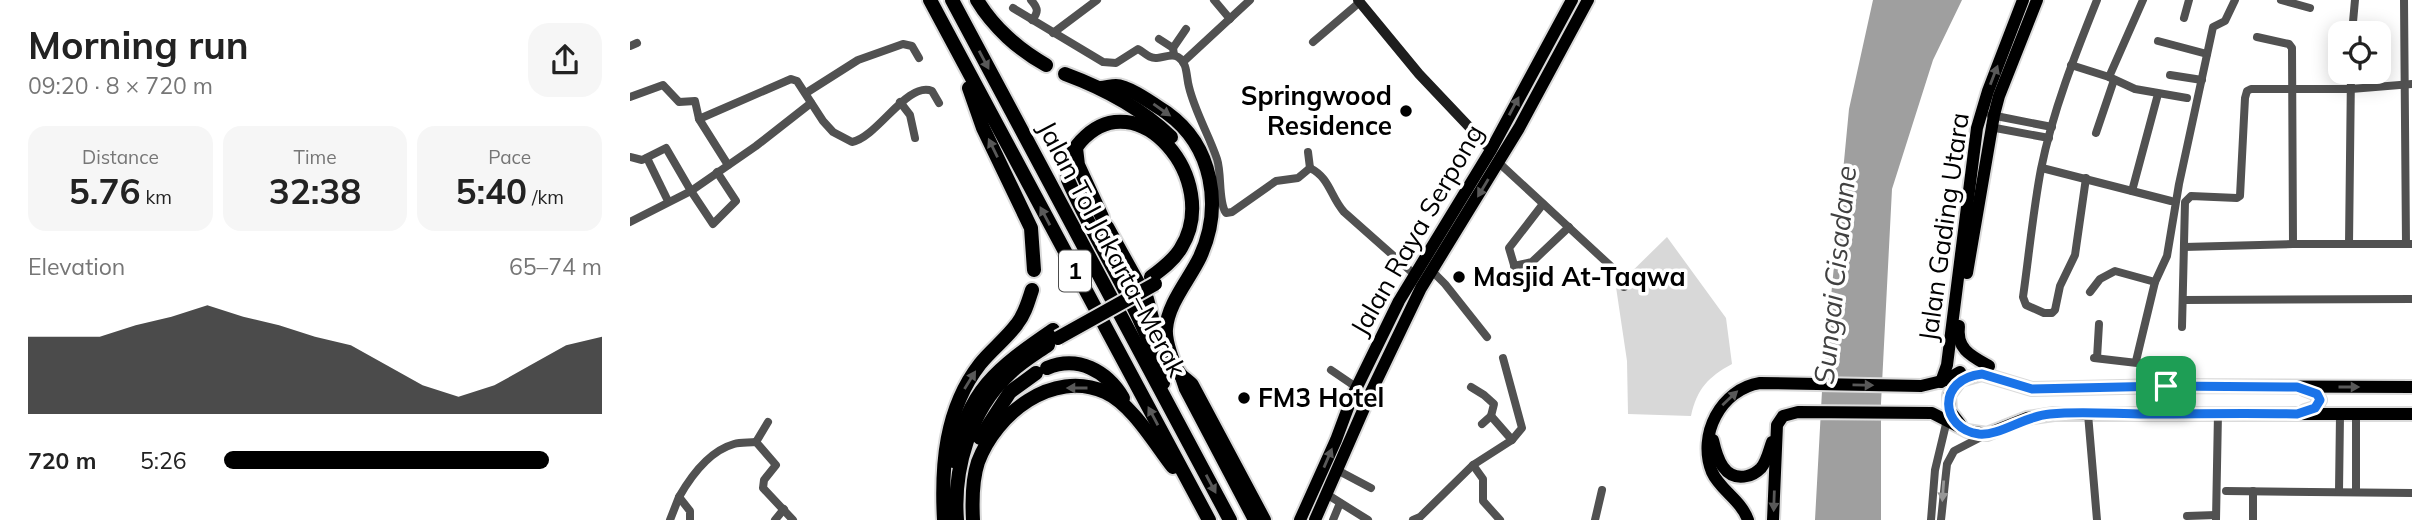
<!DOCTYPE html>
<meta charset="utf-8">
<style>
:root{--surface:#fff;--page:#f6f6f6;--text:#222;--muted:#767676;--accent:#000}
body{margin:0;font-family:Mulish,sans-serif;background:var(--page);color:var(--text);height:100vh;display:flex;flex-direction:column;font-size:26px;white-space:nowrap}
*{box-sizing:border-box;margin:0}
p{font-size:23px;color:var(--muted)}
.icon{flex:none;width:38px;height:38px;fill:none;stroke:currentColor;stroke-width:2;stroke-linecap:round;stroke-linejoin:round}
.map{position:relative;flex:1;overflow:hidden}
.side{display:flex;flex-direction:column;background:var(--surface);width:630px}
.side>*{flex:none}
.tools{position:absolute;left:1698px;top:21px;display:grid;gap:14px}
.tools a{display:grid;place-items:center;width:63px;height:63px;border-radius:14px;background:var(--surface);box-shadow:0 4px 18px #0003;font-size:35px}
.pin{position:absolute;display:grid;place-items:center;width:60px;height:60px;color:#fff;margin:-30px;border-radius:14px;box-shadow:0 4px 10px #0006}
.round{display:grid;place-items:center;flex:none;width:74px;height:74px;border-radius:21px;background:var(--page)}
.headline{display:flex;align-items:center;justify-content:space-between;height:119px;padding:0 28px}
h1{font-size:38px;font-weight:700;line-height:52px}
.figures{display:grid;grid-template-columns:repeat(3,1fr);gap:10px;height:119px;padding:7px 28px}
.figures div{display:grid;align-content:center;border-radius:18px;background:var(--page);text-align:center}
.figures b{font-size:35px;font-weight:700}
.figures small{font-size:19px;font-weight:400}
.figures p{font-size:19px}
.chart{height:196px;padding:14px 28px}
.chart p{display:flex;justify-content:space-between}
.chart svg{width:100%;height:126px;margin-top:7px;fill:var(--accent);opacity:.7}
ul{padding:0 28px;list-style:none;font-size:23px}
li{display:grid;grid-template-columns:112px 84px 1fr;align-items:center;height:52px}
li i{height:18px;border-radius:9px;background:var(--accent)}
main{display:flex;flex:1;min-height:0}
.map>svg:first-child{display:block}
.green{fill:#d8d8d8}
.water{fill:#9f9f9f}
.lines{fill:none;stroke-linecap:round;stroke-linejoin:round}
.primary-casing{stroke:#dbdbdb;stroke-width:16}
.highway-casing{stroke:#dbdbdb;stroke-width:18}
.street{stroke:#515151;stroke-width:8}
.secondary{stroke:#1e1e1e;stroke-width:10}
.primary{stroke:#000;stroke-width:12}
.highway{stroke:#000;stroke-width:14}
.highway-bridge-casing{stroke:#dbdbdb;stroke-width:18;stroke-linecap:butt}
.highway-bridge{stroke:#000;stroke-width:14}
.oneway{fill:#595959}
.oneway2{fill:#979797}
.route-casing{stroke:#fff;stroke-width:14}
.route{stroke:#1a73e8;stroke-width:9}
.poi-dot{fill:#000;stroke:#fff;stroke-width:2.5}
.labels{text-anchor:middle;stroke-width:7;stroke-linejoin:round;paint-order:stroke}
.shield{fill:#fff;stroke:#4c4c4c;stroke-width:2}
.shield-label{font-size:24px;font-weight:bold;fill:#000}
.poi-label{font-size:26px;font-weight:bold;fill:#000;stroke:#fff;text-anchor:start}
.street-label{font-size:26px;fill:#000;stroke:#fff}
.water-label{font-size:28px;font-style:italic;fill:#404040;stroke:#fff}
</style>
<main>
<section class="side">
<div class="headline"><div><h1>Morning run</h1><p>09:20 · 8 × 720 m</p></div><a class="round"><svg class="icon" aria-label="share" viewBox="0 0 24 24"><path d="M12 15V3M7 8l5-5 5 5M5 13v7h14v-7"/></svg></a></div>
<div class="figures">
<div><p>Distance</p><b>5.76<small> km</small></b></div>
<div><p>Time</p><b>32:38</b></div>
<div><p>Pace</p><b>5:40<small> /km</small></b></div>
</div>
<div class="chart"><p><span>Elevation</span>65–74 m</p>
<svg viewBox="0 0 160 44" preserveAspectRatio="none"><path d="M0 44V17L10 17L20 17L30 13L40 10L50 6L60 10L70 13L80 17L90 20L100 27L110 34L120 38L130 34L140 27L150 20L160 17V44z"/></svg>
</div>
<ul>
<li><b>720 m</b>5:26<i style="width:86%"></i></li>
</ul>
</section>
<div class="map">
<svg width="1782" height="520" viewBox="0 0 1782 520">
<rect width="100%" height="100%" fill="#fff"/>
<path class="green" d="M1037,237L1096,318L1102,364C1078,377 1067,389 1061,416L998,414L997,361L986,287Z"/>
<path class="water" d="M1243,0H1332L1303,60L1262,189L1251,403V520H1185L1192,391L1219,109Z"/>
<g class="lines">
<g class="primary-casing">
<g id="primary">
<path d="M1337,273L1364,115L1369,96L1407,0"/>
<path d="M1329,326C1326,349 1341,356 1359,366"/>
<path d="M550,374L555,389L624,520"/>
<path d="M1311,382L1317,365L1347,128L1358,91L1393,0"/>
<path d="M1674,389L1687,394L1690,400L1685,408L1675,411"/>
<path d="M1330,424L1320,411L1319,395L1330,380L1352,374L1402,389L1536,386L1782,387"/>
<path d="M1083,440C1087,458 1094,481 1117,476C1122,475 1127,472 1131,468C1137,461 1139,450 1142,442"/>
<path d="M670,520L706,440L722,397L769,301L861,150L942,0"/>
<path d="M685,520L742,390L791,288L889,128L958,0"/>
<path d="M1118,520C1111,500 1090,490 1082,472C1067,435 1091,389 1130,383L1291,386L1316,380L1330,372"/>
<path d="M1143,520L1147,425L1153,416L1168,412L1302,413L1337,431L1357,434L1397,418L1424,414H1782"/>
</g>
</g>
<g class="highway-casing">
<g id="highway">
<path d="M300,0L579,520"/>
<path d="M322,0L600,520"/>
<path d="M347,0C363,27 389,50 416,65"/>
<path d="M435,74C473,88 511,108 541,137"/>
<path d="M339,88L353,128L401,228L404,270"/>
<path d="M470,88C475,88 481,86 486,86C499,86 526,106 537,113C583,146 593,207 570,257C559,280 538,303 536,329C535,340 543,365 550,374C553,378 559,381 562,385L634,520"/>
<path d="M446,148L448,165L472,217"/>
<path d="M477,227L517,299L522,318L520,340"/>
<path d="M521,277C532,269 544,260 551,248C593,180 507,79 451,141C441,152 436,166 438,180C468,249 514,310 533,383"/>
<path d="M417,368C448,355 477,371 493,398"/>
<path d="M350,438L380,392L406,373"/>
<path d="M323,461C338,390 366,369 423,330"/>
<path d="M314,520C311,466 315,409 350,364C361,350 376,339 387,324C395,314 398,302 402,290"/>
<path d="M327,520C323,469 340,410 379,374C390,363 405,354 418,345"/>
<path d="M343,520C342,501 342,480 348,462C366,414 422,369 475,392C502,404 525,444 543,467"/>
</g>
</g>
<g class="street">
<path d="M401,0C408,8 409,12 402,20"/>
<path d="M584,0L600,19"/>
<path d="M1651,0L1680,8"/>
<path d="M1774,0L1776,244"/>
<path d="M383,8L473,62L486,63L508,49C514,52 519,59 527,58C534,58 541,53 548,57C558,63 556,77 559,87C565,112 579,135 587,159C592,174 588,202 596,213L602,212L646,181L668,178L680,168"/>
<path d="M1554,18L1559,0"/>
<path d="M423,33L467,0"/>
<path d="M1722,33L1725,0"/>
<path d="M1627,37L1659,44L1662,48L1663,244"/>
<path d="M529,39L543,48L544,55"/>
<path d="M1528,41L1577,54"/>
<path d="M683,42L730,2"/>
<path d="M0,46L7,43"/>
<path d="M543,48L556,29"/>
<path d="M553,62L620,0"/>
<path d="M1441,65L1479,77L1505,89L1557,98"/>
<path d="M1540,75L1572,80"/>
<path d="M1479,77L1513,0"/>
<path d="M176,93L228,60L273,44L282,46L289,58"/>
<path d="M0,97L33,85L49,102L65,101L69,119L98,165"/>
<path d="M270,102L280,115L285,138"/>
<path d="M1361,115L1422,127"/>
<path d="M69,119L161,79L167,81L193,121L203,132L222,142C248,137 277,81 302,91L309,103"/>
<path d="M1360,127L1419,138"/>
<path d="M1466,133L1484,80"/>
<path d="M678,152L680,168"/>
<path d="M0,157L12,160L36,148L61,191L83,224L106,201L87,172"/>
<path d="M17,158L38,201"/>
<path d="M868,162L986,271L992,278L994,287"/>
<path d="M680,168C700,178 700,196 714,212L784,274"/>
<path d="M1412,168L1541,201"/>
<path d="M1456,178L1445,255L1430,286L1425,310L1422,313H1414L1396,305L1393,297C1399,255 1403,211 1411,169C1423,110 1445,55 1467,0"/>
<path d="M1502,191L1528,94"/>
<path d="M0,222L61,191L126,146L181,103"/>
<path d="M1719,244L1721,72"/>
<path d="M1554,247L1663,244H1782"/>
<path d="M884,266L902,262L939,227"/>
<path d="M802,271L815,284L857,337"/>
<path d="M887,275L879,248L913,204"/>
<path d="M1460,292L1470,279L1485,271L1525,282"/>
<path d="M1553,300L1782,299"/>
<path d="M1552,327L1555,202L1561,196L1607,198L1610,196L1615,98L1617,91L1621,89H1721L1782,84"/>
<path d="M1464,358L1533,366L1536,386"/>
<path d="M1467,358L1469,324"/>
<path d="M1506,361L1525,282L1537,256L1549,184L1583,27L1595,21L1605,0"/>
<path d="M701,370L726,387"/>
<path d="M841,387L854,395L864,404L861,416"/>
<path d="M1458,414L1467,520"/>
<path d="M852,424L861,416L882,440"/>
<path d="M126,442L146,465L134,480L133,488L163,520"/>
<path d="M126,442L138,422"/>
<path d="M843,465L853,479V501L870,520"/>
<path d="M707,470L741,488"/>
<path d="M1596,491L1782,493"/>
<path d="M1623,491V520"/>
<path d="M1709,491L1710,415"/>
<path d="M1726,491V415"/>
<path d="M698,495L738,520"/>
<path d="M1557,516L1586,515"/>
<path d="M40,520L49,497"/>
<path d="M60,520V511L49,497C61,476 79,451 104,444C111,442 119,443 126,442"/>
<path d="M145,520L154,509"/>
<path d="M703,520L710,503"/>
<path d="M783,520L790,517L843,465L882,440L892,428L873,358"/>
<path d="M965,520L972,490"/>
<path d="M1301,520L1305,470L1317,420"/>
<path d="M1311,520L1317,464L1324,451L1357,434"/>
<path d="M1586,520L1588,413"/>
</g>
<path class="secondary" d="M728,0L789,74L861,150"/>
<use href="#primary" class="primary"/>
<use href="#highway" class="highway"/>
<g class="highway-bridge-casing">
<path id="highway-bridge" d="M428,338L525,284"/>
</g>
<use href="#highway-bridge" class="highway-bridge"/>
</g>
<defs><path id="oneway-solid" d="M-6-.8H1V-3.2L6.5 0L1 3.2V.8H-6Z" transform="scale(1.75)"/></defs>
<g class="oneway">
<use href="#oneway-solid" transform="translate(354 60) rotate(62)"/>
<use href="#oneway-solid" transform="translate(1364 75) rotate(-69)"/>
<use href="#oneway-solid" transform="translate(884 106) rotate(-62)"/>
<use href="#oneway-solid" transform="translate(532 110) rotate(35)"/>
<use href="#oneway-solid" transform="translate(363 148) rotate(-116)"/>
<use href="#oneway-solid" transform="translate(853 188) rotate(121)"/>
<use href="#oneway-solid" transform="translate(415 216) rotate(-118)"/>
<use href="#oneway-solid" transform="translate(340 380) rotate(-58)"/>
<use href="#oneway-solid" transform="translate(1233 385) rotate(1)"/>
<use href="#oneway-solid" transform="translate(1719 387)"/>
<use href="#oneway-solid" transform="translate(447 388) rotate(-180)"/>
<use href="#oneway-solid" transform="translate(1100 398) rotate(-43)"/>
<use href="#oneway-solid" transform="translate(523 416) rotate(-118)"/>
<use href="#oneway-solid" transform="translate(698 458) rotate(-67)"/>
<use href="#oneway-solid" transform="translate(581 484) rotate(62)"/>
<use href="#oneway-solid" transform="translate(1144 501) rotate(92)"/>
</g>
<use class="oneway2" href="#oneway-solid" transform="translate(1313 491) rotate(94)"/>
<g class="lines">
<g class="route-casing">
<path id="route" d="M1352,374L1402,389L1536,386L1667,387L1687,394L1690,400L1685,408L1667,414C1616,413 1566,414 1516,414C1484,414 1451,411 1420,414C1394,416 1370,436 1349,434C1310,429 1306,379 1352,374Z"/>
</g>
<use href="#route" class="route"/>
</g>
<g class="poi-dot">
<circle cx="776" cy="111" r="7"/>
<circle cx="829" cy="277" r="7"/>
<circle cx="614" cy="398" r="7"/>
</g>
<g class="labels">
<rect class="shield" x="429" y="250.5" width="32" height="41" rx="5"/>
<g class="shield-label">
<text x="445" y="279">1</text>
</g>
<g class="poi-label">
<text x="762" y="105" text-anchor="end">Springwood<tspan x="762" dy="30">Residence</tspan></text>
<text x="843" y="286">Masjid At-Taqwa</text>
<text x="628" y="407">FM3 Hotel</text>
</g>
<g class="street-label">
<text transform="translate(1314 227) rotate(-82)" y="9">Jalan Gading Utara</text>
<text transform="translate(787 230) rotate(-60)" y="9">Jalan Raya Serpong</text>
<text transform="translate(482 249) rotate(62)" y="9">Jalan Tol Jakarta–Merak</text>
</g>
<g class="water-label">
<text transform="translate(1205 275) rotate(-84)" y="10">Sungai Cisadane</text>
</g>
</g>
</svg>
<div class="tools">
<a><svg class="icon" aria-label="locate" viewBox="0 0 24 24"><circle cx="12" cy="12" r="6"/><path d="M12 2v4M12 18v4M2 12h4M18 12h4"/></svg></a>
</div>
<div class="pin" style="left:1536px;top:386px;background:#1e9e55"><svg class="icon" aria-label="arrive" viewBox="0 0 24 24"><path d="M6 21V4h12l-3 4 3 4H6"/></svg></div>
</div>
</main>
